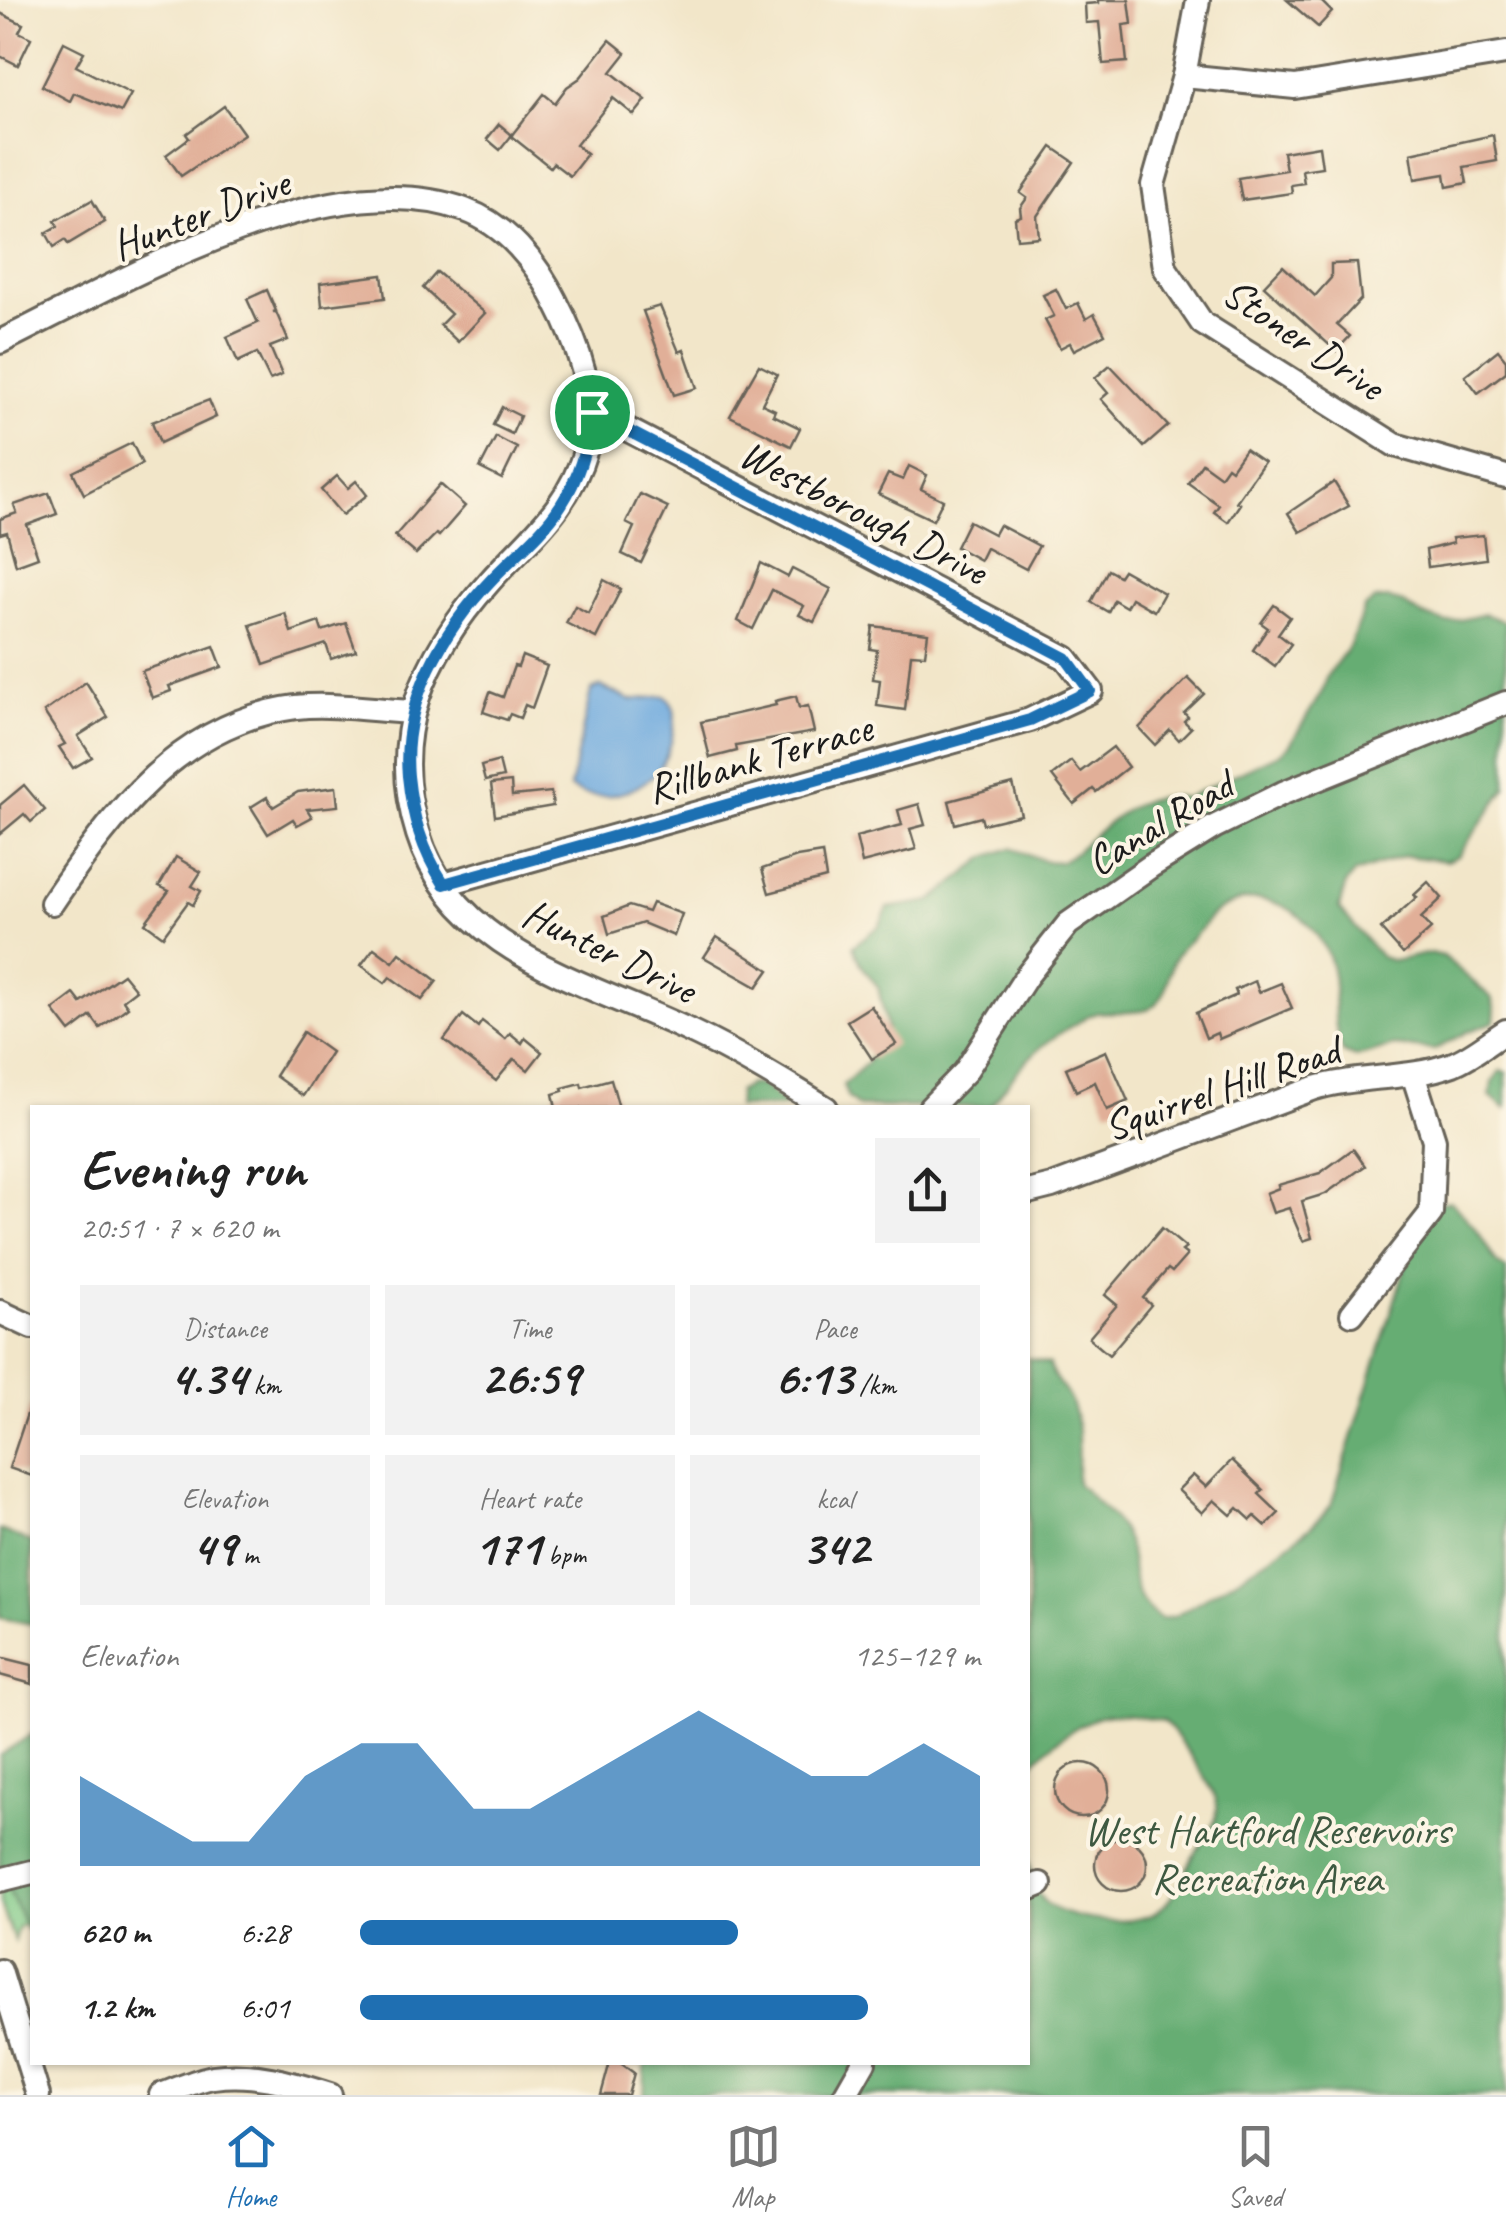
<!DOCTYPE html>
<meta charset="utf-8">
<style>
:root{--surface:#fff;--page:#f2f2f2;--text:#222;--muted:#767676;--line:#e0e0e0;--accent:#1f6fb2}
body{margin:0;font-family:Caveat,sans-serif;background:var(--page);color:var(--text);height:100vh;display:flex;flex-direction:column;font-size:38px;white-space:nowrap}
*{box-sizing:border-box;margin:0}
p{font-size:32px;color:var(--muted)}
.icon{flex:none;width:55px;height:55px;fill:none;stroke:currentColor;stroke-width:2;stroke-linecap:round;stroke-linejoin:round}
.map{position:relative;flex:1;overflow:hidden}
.panel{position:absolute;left:30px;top:1105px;width:1000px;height:960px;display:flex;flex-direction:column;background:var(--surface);border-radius:0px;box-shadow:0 2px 8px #0004}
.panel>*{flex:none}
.pin{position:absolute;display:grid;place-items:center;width:85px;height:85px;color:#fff;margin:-42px;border:5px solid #fff;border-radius:50%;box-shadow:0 2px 10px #0007}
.round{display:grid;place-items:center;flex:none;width:105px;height:105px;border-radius:0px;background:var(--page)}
.headline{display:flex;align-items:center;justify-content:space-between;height:170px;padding:0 50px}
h1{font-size:55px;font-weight:700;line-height:75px}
.metrics{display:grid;grid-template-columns:repeat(3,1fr);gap:15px;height:170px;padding:10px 50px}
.metrics div{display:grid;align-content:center;border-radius:0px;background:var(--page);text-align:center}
.metrics b{font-size:50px;font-weight:700}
.metrics small{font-size:28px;font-weight:400}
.metrics p{font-size:28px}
.chart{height:280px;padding:20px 50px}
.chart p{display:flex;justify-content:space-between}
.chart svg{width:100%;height:180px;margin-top:10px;fill:var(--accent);opacity:.7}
ul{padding:0 50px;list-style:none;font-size:32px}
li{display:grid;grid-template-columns:160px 120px 1fr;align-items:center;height:75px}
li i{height:25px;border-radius:12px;background:var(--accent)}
.tab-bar{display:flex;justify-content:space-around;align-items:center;height:140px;border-top:2px solid var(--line);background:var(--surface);font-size:28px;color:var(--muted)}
.tab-bar a{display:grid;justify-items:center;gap:5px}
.tab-bar .on{color:var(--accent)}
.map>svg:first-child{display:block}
.green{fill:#7ec986;stroke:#4d7251;stroke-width:2.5}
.forest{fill:#66ad73;stroke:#416448;stroke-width:2.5}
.water{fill:#6da9de;stroke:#44627d;stroke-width:2.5}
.building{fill:#e1af98}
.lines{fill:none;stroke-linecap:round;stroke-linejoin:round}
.minor-casing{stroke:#676359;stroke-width:28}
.minor{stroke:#fff;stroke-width:22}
.route-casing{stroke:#fff;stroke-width:20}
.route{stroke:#1f6fb2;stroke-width:12}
.labels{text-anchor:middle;stroke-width:8;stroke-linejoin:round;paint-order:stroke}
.street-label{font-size:42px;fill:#1c1c1c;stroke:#fcf5e5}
.park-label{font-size:42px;fill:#3e5941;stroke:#fcf5e5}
</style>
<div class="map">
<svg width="1506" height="2095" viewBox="0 0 1506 2095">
<rect width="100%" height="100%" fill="#fcf5e5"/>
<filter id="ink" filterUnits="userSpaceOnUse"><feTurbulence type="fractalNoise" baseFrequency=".01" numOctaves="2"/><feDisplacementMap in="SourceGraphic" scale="20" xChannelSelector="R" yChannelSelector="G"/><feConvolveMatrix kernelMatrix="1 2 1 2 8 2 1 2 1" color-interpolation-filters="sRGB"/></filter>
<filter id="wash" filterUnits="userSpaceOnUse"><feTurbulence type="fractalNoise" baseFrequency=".0048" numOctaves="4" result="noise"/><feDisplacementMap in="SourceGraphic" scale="40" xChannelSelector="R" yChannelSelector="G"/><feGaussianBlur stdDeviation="2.25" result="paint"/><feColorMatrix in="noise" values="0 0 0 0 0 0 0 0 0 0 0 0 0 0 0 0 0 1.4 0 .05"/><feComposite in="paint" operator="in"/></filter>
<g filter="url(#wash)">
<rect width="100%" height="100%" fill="#f2e6c9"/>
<path class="green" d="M0,1848L32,1921L18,1927L14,1941L0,1903Z"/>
<g class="forest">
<path d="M1388,599L1400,602L1422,615L1447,623L1485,614L1506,622V788L1458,856L1446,861L1405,856L1355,873L1346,883L1339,908L1381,957L1393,961L1431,953L1443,956L1491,997L1495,1010L1494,1022L1469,1031L1435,1050L1394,1046L1356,1057L1343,1052C1333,1031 1335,1008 1334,985C1332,946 1306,910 1268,901C1250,896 1225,903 1211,916C1207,919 1205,924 1202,928C1190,941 1180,946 1173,962C1166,977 1169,992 1156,1004C1141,1017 1116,1010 1097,1013C1088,1015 1078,1023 1070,1027C1032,1049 1015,1073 990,1107H859L848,1098L843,1085L867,1063L887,1028L878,987L862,966L853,946L879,926L888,908L931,901L986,857L1011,848L1046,861L1059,862L1070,856C1103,829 1138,787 1185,798L1279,754L1289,746L1323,690L1326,677L1350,645L1364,608L1375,600Z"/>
<path d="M1500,1071L1506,1072V1109L1490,1096L1492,1082Z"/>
<path d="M750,1084L762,1085L788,1107H737L738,1092Z"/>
<path d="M1451,1201L1477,1230L1497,1263L1506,1269V2095H644L645,2063L1028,2062V1857C1031,1871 1034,1890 1043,1900C1063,1922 1137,1929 1159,1910C1177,1896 1184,1870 1196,1852C1206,1836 1219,1823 1217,1804C1217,1791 1174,1731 1163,1721C1148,1719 1130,1714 1115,1715C1083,1715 1047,1747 1028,1769V1358L1049,1364C1052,1379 1063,1385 1069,1398C1084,1429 1076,1451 1077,1483C1091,1498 1110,1512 1121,1529C1141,1558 1120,1593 1161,1619L1175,1616C1216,1590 1305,1542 1331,1505L1407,1261L1438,1203Z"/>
<path d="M0,1530L32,1542V1624L0,1618Z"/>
<path d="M32,1734V1930H27L0,1872V1755Z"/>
</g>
<path class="water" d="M600,686L630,700L665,696C675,705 676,713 674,725C672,740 670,751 662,764C646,792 598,806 570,788L591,690Z"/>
<g id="blocks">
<g class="building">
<path d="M1098,0H1129L1132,24L1123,25L1127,62L1103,64L1099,22L1086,23L1085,4L1098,3Z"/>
<path d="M1287,0H1320L1332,12L1318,27Z"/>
<path d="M0,13L23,24L19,32L31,38L18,65L0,56Z"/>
<path d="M610,40L626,53L611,72L646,100L634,115L613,98L576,145L587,154L570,176L553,163L550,167L511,136L544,94L555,103L567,87L580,78Z"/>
<path d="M64,42L84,52L76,66L131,94L121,112L74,93L70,101L42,86Z"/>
<path d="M224,106L244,134L181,176L166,155L189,138L186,134Z"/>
<path d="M499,124L512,135L500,150L487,139Z"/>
<path d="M1493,135L1497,161L1464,167L1467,183L1447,187L1445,174L1415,179L1411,153Z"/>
<path d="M1319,146L1322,167L1302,170L1304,183L1291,185L1292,193L1242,200L1238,178L1286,170L1283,152Z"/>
<path d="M1052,147L1074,162L1037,216L1039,237L1017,239L1015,218L1021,216L1020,208L1027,198L1020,193Z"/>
<path d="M92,200L105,222L68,244L65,240L54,247L46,233L58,226L55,221Z"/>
<path d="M1357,263L1361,299L1337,325L1350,336L1336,351L1264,286L1283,266L1315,296L1331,278V264Z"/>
<path d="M437,272L485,313L458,342L440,325L451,314L423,288Z"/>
<path d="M382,275L385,298L322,306L320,283Z"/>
<path d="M1056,289L1066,309L1078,303L1086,319L1094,314L1105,334L1074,350L1070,343L1060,348L1045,320L1054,316L1043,295Z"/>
<path d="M267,290L276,311L273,312H276L288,340L270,347L282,375L270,380L257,353L238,362L227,337L258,323L247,299Z"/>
<path d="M660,306L679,352L684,350L697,388L674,395L643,311Z"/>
<path d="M1498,350L1506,360V372L1478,393L1465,376Z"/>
<path d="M759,365L777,374L762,404L775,410L773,415L800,428L791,446L730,416Z"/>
<path d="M1110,365L1168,426L1144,447L1101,399L1108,393L1095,378Z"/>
<path d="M209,400L216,417L160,443L152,422Z"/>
<path d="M502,407L520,416L512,434L493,425Z"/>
<path d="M496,437L517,448L502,479L480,468Z"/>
<path d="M132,443L142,464L84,494L73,472Z"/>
<path d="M1245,449L1264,462L1236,502L1240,504L1228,522L1214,512L1219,505L1188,483L1202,463L1220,476L1227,466L1231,469Z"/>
<path d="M909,466L927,475L921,489L943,500L933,520L878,494L888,474L903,480Z"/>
<path d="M337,476L348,488L356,481L367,495L342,515L321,490Z"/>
<path d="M1334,482L1349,506L1300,532L1288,513Z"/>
<path d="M440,484L465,506L439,536L436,534L416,554L395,536Z"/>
<path d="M49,493L57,514L27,525L38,557L16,565L7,532L0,534V519L17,513L14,505Z"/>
<path d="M640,494L668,507L641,563L622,554L634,527L626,523Z"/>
<path d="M969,521L994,534L999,525L1039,546L1026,569L986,548L980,560L956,547Z"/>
<path d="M1483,535L1486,559L1428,567L1426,550L1453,543L1452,538Z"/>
<path d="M761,563L788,577L792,569L831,589L814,622L799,615L804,606L772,590L753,629L738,621Z"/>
<path d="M1108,570L1119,576L1123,570L1164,593L1154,611L1131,598L1126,607L1114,600L1108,612L1091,602Z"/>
<path d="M604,580L621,589L596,638L566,623L575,606L588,613Z"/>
<path d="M1274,605L1290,617L1278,634L1291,644L1275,666L1253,650L1268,628L1261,623Z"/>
<path d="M285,613L291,632L319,622L322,631L346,623L356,651L331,659L326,644L264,665L250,625Z"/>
<path d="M873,626L928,633L925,655L911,654L905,710L877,706L880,680L873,679L877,650L870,649Z"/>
<path d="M214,646L222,667L169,686L171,691L152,698L142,671Z"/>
<path d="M522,656L547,666L532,708L525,705L520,718L510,714L507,720L483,712L490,692L503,697L514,666L518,667Z"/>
<path d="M1188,678L1204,694L1184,713L1188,717L1184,721L1191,728L1179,740L1170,730L1155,745L1139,728Z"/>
<path d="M86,682L108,717L78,736L92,757L73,768L59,747L65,744L44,712Z"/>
<path d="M796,696L799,708L808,706L814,732L736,746L737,751L710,758L701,722L776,705L775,701Z"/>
<path d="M1113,747L1128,767L1096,792L1093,789L1074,804L1052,776L1071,761L1080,772Z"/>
<path d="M499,761L503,777L485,781L481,766Z"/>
<path d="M511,782L512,796L551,792L553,806L495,816L491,784Z"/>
<path d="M1013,784L1021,815L983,824L981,817L955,824L949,801Z"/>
<path d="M24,785L45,810L31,822L24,814L0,834V805Z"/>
<path d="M336,787L338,806L307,809L312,817L297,825L293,819L268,834L251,807L267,797L273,807L298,792Z"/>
<path d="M919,804L925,825L910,829L916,849L862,863L856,837L902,825L898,810Z"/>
<path d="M822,853L826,878L769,893L762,869L797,857Z"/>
<path d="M176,857L201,872L192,886L201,891L193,905L188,902L163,936L145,923L169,891L159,886Z"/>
<path d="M1428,882L1442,898L1421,918L1431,929L1403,954L1381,929L1417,897L1414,895Z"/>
<path d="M652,903L682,914L674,936L643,923L609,934L604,916L629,906L648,912Z"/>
<path d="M717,937L769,970L757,987L704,957Z"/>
<path d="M374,948L393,962L400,953L437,981L422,1000L390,977L385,983L361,965Z"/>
<path d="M123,974L136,990L123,1000L128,1007L100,1028L91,1016L70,1032L53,1010L74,994L81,1003Z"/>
<path d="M1255,981L1259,992L1281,983L1292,1008L1219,1039L1217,1033L1206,1038L1196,1013L1237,995L1235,990Z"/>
<path d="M871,1006L896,1044L872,1059L847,1021Z"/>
<path d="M463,1015L478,1027L482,1021L505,1039L510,1033L522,1043L525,1038L542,1052L528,1070L514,1059L496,1081L444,1040Z"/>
<path d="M303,1032L331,1052L303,1096L275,1076Z"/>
<path d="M1106,1051L1128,1101L1107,1110L1095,1082L1076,1091L1066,1068Z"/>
<path d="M611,1079L619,1108H556L553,1094L563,1091L562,1088L581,1083L582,1087Z"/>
<path d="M1353,1149L1365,1166L1325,1194L1302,1201L1312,1238L1303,1241L1289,1208L1273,1213L1266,1193L1279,1188L1278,1185L1320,1173Z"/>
<path d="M1162,1228L1186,1248L1182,1251L1187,1255L1172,1272L1168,1269L1143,1298L1151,1305L1109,1355L1089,1338L1117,1305L1105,1295Z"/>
<path d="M30,1405H32V1476L9,1468Z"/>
<path d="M1232,1460L1263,1490L1259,1494L1279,1513L1266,1526L1255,1516L1251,1520L1238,1508L1231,1515L1214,1500L1202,1513L1178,1490L1193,1475L1206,1487Z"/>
<path d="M0,1657L32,1665V1684L0,1675Z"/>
<circle cx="1082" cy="1790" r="27"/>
<circle cx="1121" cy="1865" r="26"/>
<path d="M610,2062H619L634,2073L628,2095H601Z"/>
</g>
</g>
</g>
<g filter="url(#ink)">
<use href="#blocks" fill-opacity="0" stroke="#676359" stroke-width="2.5"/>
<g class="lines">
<g class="minor-casing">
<g id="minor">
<path d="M1198,0L1184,76L1153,185L1165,268L1202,323L1395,445L1506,477"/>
<path d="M1184,76L1295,87L1506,53"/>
<path d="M0,342C122,282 328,159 465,210C506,225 536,262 555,300C577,342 600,402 586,449C568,510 530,536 490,581C424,655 387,735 418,834C455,954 591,983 690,1031C737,1053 782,1080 826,1108"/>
<path d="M444,884L1030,720L1091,691L1066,658L592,411"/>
<path d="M52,903C113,813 180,722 296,707C332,703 374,710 411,712"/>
<path d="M930,1108L965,1072L1026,977L1068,924L1151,866L1214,827L1283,793L1506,703"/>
<path d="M1028,1192L1052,1186L1315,1088C1360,1075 1409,1080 1453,1064C1471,1057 1489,1042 1506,1031"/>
<path d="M0,1312L32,1327"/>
<path d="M1352,1314L1431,1213L1434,1140L1413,1074"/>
<path d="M0,1880L32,1872"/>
<path d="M1028,1889L1040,1884"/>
<path d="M0,1971L38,2095"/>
<path d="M161,2095C178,2089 196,2080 213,2077C253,2071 292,2083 330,2095"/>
<path d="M845,2095L864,2062"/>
</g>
</g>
<use href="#minor" class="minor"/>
</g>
</g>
<g class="lines" filter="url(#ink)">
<g class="route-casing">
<path id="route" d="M592,412L1066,658L1090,691L1030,720L444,884C422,850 412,816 408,776C401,702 443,630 493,578C516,554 543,533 561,505C580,476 588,445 592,412Z"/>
</g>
<use href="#route" class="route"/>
</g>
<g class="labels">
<g class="street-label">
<text transform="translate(200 213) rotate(-21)" y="15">Hunter Drive</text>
<text transform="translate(1304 338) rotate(34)" y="15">Stoner Drive</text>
<text transform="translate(864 511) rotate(27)" y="15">Westborough Drive</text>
<text transform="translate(759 757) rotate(-16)" y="15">Rillbank Terrace</text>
<text transform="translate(1159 822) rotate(-31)" y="15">Canal Road</text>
<text transform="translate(610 950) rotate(26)" y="15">Hunter Drive</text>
<text transform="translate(1221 1087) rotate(-19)" y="15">Squirrel Hill Road</text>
</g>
<g class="park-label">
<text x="1267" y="1844">West Hartford Reservoirs<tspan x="1267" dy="48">Recreation Area</tspan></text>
</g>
</g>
</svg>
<div class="pin" style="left:592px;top:412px;background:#1e9e55"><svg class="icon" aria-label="arrive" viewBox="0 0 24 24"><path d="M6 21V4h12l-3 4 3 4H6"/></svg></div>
<section class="panel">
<div class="headline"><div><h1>Evening run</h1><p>20:51 · 7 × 620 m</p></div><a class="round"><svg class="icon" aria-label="share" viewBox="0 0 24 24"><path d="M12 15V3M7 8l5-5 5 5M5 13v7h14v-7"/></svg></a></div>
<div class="metrics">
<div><p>Distance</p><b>4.34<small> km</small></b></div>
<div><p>Time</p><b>26:59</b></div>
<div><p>Pace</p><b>6:13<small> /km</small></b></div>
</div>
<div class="metrics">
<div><p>Elevation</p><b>49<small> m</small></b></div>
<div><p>Heart rate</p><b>171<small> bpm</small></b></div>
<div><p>kcal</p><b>342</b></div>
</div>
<div class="chart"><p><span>Elevation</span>125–129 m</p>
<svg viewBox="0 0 160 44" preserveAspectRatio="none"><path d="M0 44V22L10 30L20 38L30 38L40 22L50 14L60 14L70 30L80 30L90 22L100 14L110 6L120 14L130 22L140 22L150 14L160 22V44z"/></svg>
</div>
<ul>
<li><b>620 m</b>6:28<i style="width:61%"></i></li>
<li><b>1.2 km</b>6:01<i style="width:82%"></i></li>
</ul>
</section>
</div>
<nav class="tab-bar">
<a class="on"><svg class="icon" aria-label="home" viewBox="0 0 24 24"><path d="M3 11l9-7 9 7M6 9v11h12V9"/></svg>Home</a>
<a><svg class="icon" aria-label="map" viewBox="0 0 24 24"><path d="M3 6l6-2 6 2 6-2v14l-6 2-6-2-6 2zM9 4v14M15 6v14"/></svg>Map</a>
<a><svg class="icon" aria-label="saved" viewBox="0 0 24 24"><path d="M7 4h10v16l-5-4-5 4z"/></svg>Saved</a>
</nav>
